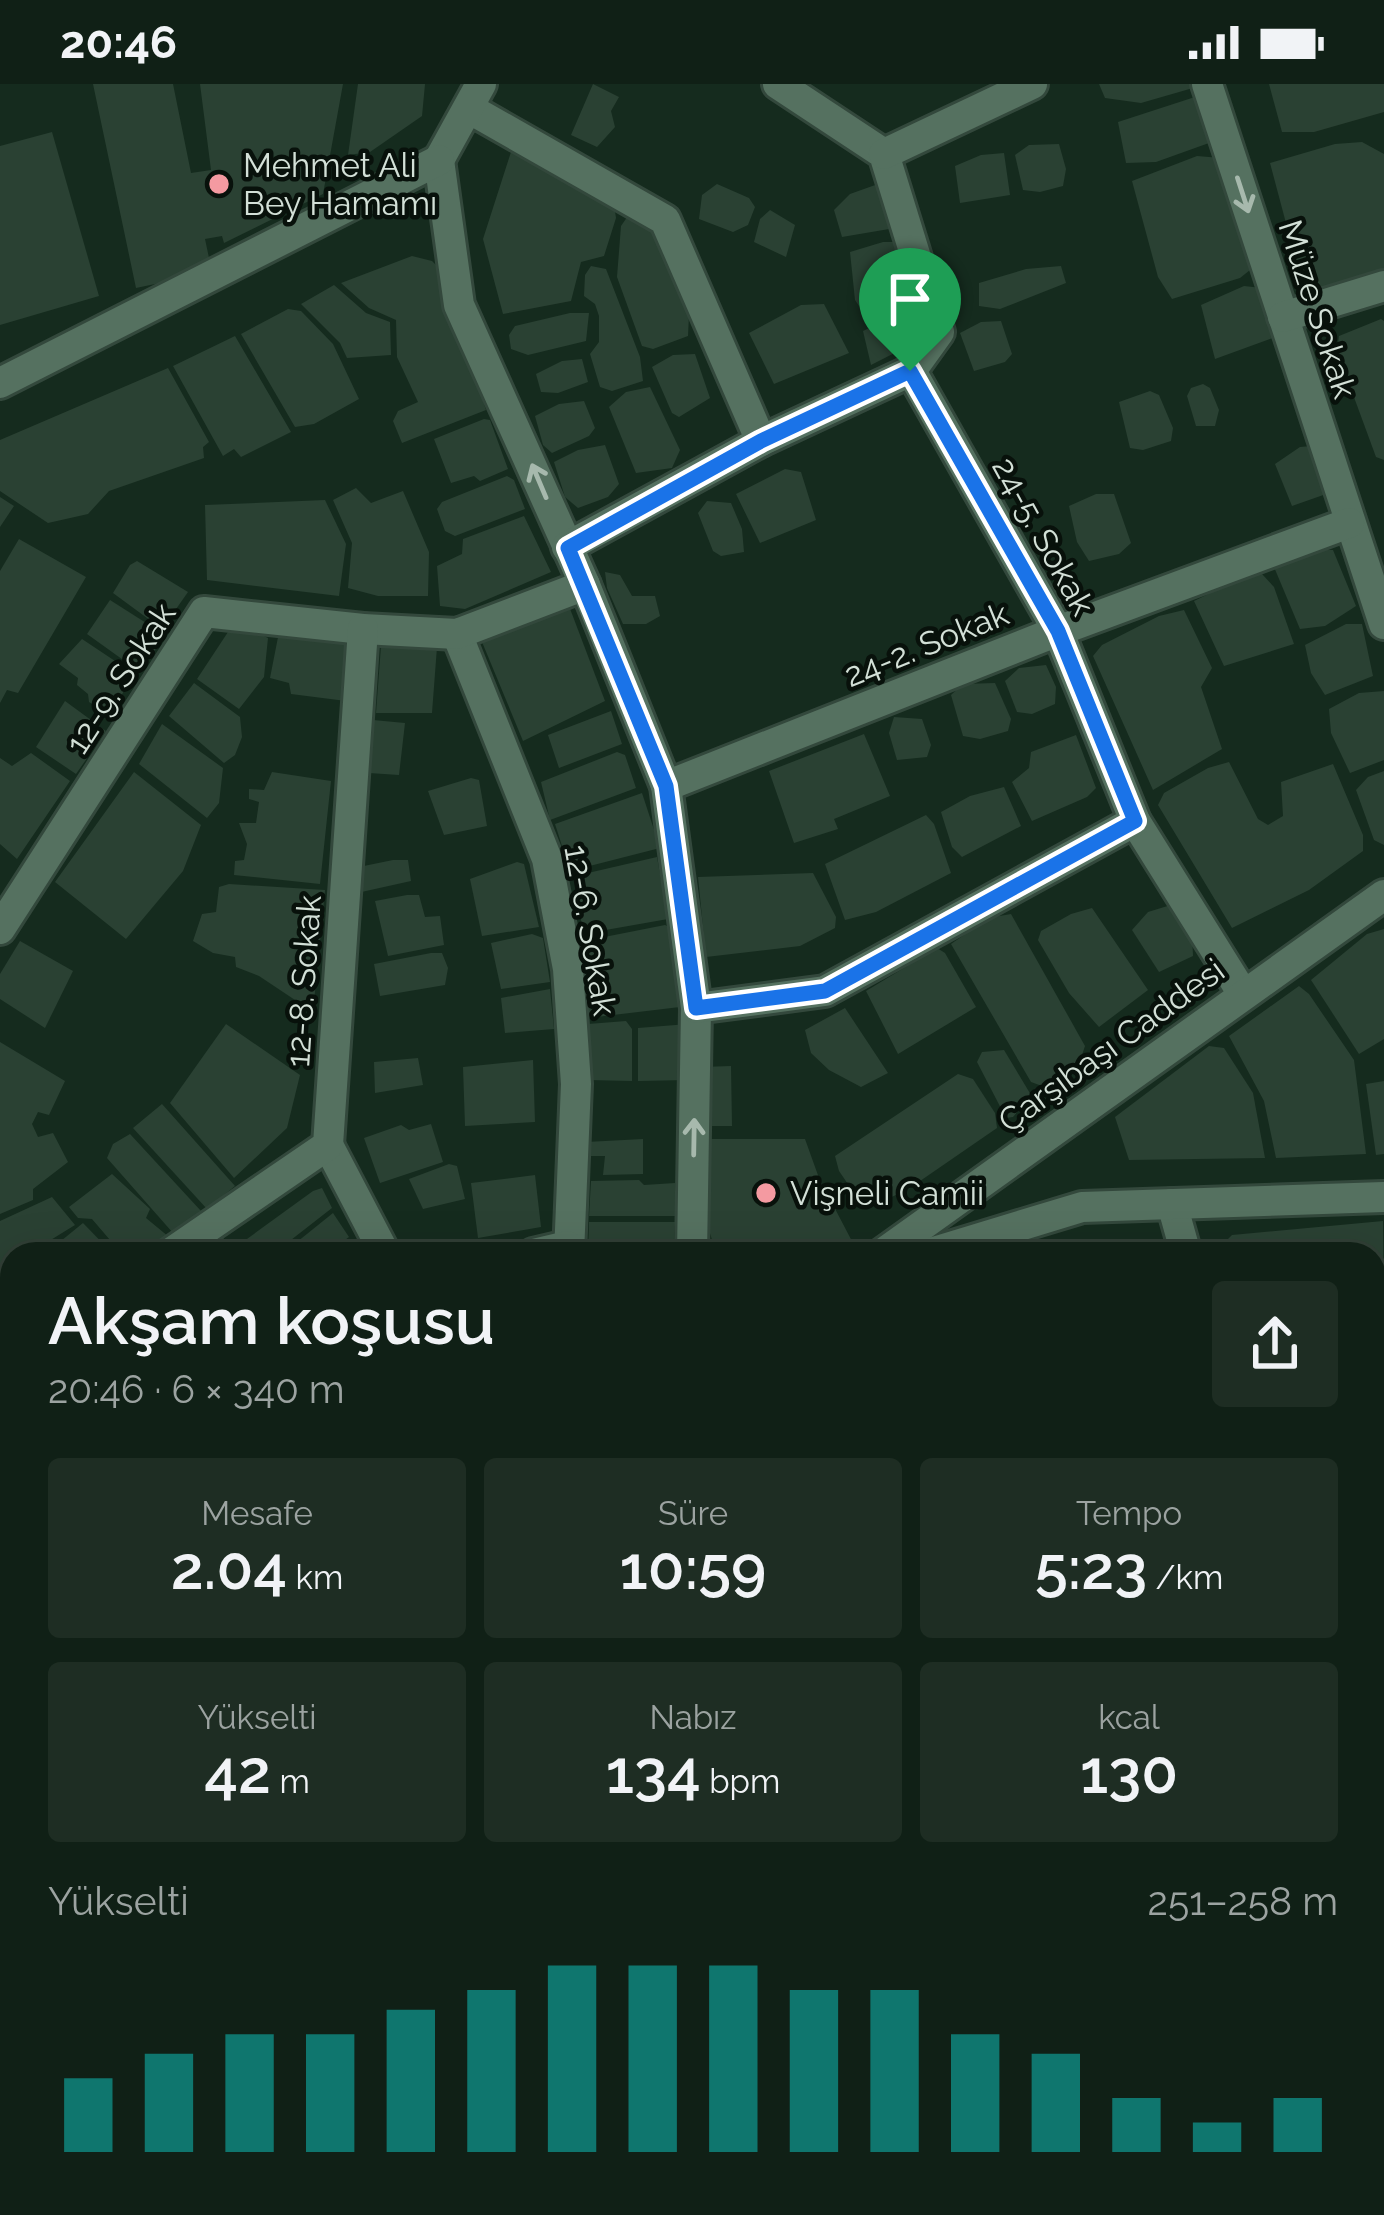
<!DOCTYPE html>
<html lang="tr">
<meta charset="utf-8">
<style>
:root{--surface:#102016;--page:#1e2d23;--text:#f1f3f6;--muted:#9ca3a1;--line:#303e35;--accent:#0f766e}
body{margin:0;font-family:Raleway,sans-serif;background:var(--page);color:var(--text);height:100vh;display:flex;flex-direction:column;font-size:45px;white-space:nowrap}
*{box-sizing:border-box;margin:0}
p{font-size:39px;color:var(--muted)}
.icon{flex:none;width:66px;height:66px;fill:none;stroke:currentColor;stroke-width:2;stroke-linecap:round;stroke-linejoin:round}
.map{position:relative;flex:1;overflow:hidden}
.drawer{position:absolute;left:0px;top:1158px;width:1386px;height:975px;display:flex;flex-direction:column;background:var(--surface);border-radius:36px 36px 0 0;box-shadow:0 12px 48px #0002,0 0 0 3px var(--line)}
.drawer>*{flex:none}
.pin{position:absolute;display:grid;place-items:center;width:102px;height:102px;color:#fff;margin:-123px -51px;border-radius:50% 50% 50% 0;rotate:-45deg;box-shadow:0 0 12px #0007}
.pin .icon{rotate:45deg}
.round{display:grid;place-items:center;flex:none;width:126px;height:126px;border-radius:12px;background:var(--page)}
.summary{display:flex;align-items:center;justify-content:space-between;height:204px;padding:0 48px}
h1{font-size:66px;font-weight:600;line-height:90px}
.figures{display:grid;grid-template-columns:repeat(3,1fr);gap:18px;height:204px;padding:12px 48px}
.figures div{display:grid;align-content:center;border-radius:12px;background:var(--page);text-align:center}
.figures b{font-size:60px;font-weight:600}
.figures small{font-size:33px;font-weight:400}
.figures p{font-size:33px}
.chart{height:336px;padding:24px 48px}
.chart p{display:flex;justify-content:space-between}
.chart svg{width:100%;height:216px;margin-top:12px;stroke:var(--accent);stroke-width:6}
.status{display:flex;justify-content:space-between;align-items:center;height:84px;padding:0 60px;background:var(--surface);direction:ltr}
.status svg{height:33px;fill:currentColor}
.map>svg:first-child{display:block}
.building{fill:#2a4133}
.lines{fill:none;stroke-linecap:round;stroke-linejoin:round}
.minor-casing{stroke:#33483c;stroke-width:36}
.minor{stroke:#557160;stroke-width:30}
.oneway{stroke:#a7b9ad}
.route-casing{stroke:#fff;stroke-width:24}
.route{stroke:#1a73e8;stroke-width:15}
.poi-dot{fill:#f49aa1;stroke:#08110b;stroke-width:4.5}
.labels{text-anchor:middle;stroke-width:9;stroke-linejoin:round;paint-order:stroke}
.poi-label{font-size:33px;fill:#d3e0d7;stroke:#08110b;text-anchor:start}
.street-label{font-size:33px;fill:#d3e0d7;stroke:#08110b}
</style>
<div class="status"><b>20:46</b><svg viewBox="0 0 49 12"><path d="M0 12V9h3v3zM5 12V6h3v6zM10 12V3h3v9zM15 12V0h3v12zM26 1h20v11H26zM47 4h2v5h-2z"/></svg></div>
<div class="map">
<svg width="1384" height="2131" viewBox="0 0 1384 2131">
<rect width="100%" height="100%" fill="#152b1e"/>
<g class="building">
<path d="M93,0H173L191,89L211,86L200,0H343L323,110L224,159L222,152L205,155L212,188L136,204Z"/>
<path d="M358,0H425L422,32L370,68L348,71Z"/>
<path d="M593,0L619,13L611,27L615,43L597,63L571,51Z"/>
<path d="M1099,0H1194L1193,4L1141,19L1105,14Z"/>
<path d="M1269,0H1384V28L1314,48H1282Z"/>
<path d="M1198,12L1207,21L1209,59L1156,78L1126,79L1118,38Z"/>
<path d="M52,48L99,212L0,241V62Z"/>
<path d="M1362,58L1384,70V197L1307,218L1270,79L1335,60Z"/>
<path d="M1059,60L1066,85L1063,102L1040,108L1023,106L1015,71L1029,61Z"/>
<path d="M523,65L614,121L616,134L604,172L581,178L571,217L503,230L483,155L511,68Z"/>
<path d="M1004,69L1010,111L960,119L955,82L981,71Z"/>
<path d="M1197,72L1221,74L1255,182L1240,194L1172,215L1158,193L1132,97Z"/>
<path d="M717,100L749,114L755,123L748,141L733,148L699,135L702,111Z"/>
<path d="M878,100L901,143L842,153L834,126L850,110Z"/>
<path d="M632,126L659,148L689,231L688,252L653,265L642,262L617,193L621,142Z"/>
<path d="M770,126L795,141L786,173L754,158L760,135Z"/>
<path d="M883,158H910L920,215L907,223L863,228L855,216L850,168Z"/>
<path d="M412,172L432,177L442,187L486,326L402,359L393,337L398,327L418,318L397,273L396,236L369,224L341,199Z"/>
<path d="M591,182L606,185L640,273L643,297L612,307L600,303L590,270L599,258V232L595,220L584,212L585,191Z"/>
<path d="M1061,182L1066,199L1000,225L979,222V199L1026,185Z"/>
<path d="M334,201L366,229L390,238L391,271L347,274L340,259L301,220Z"/>
<path d="M1244,202L1262,204L1274,238L1273,254L1215,275L1201,221Z"/>
<path d="M824,220L849,269L774,300L749,249L801,221Z"/>
<path d="M288,225L301,227L333,260L359,315L314,340L295,343L241,250Z"/>
<path d="M570,229H589L586,257L528,271L511,265L509,251L515,242Z"/>
<path d="M921,233L922,255L871,281L863,247L888,235Z"/>
<path d="M1381,235L1384,237V376L1376,373L1337,267L1339,252Z"/>
<path d="M1001,237L1012,270L1005,278L974,287L960,249L981,238Z"/>
<path d="M235,252L291,348L241,373L234,365L223,372L173,282Z"/>
<path d="M695,270L710,314L679,333L672,329L652,283L673,271Z"/>
<path d="M582,275L588,298L558,309L541,308L536,290L562,277Z"/>
<path d="M168,284L209,358L203,363L204,374L109,407L88,430L48,439L0,407V356Z"/>
<path d="M1203,300L1210,304L1219,326L1215,342H1196L1187,312L1191,304Z"/>
<path d="M650,303L680,366L672,384L636,389L609,323L626,308Z"/>
<path d="M1150,307L1159,311L1173,344L1171,357L1143,366L1130,364L1119,318Z"/>
<path d="M584,317L595,344L589,352L552,369L543,361L535,332L559,320Z"/>
<path d="M484,335L490,336L508,385L480,397L474,392L451,399L434,355Z"/>
<path d="M605,361L619,400L608,413L578,424L565,413L554,378L578,366Z"/>
<path d="M1311,362L1329,409L1292,422L1275,380L1300,363Z"/>
<path d="M785,385L801,388L816,436L760,459L736,410Z"/>
<path d="M507,392L514,396L525,425L455,452L445,447L437,425L442,418Z"/>
<path d="M356,404L371,419L403,407L429,468L428,512H378L348,504L352,459L333,416Z"/>
<path d="M1096,410H1114L1131,459L1119,470L1089,477L1077,458L1069,422Z"/>
<path d="M0,413L14,422L0,443Z"/>
<path d="M325,416L346,460L339,512L207,496L205,421Z"/>
<path d="M707,417L731,419L742,445L744,468L721,472L713,467L698,429Z"/>
<path d="M524,432L551,488L465,525L440,522L437,482L462,470L463,455Z"/>
<path d="M19,455L86,493L18,609L7,606L0,619V487Z"/>
<path d="M1312,465L1333,466L1356,522L1325,542L1300,545L1274,483Z"/>
<path d="M137,477L188,508L162,545L113,509L130,481Z"/>
<path d="M605,488L620,491L632,512H655L660,532L646,540H623L607,504Z"/>
<path d="M1262,490L1274,503L1294,560L1224,582L1194,517L1247,491Z"/>
<path d="M110,516L165,551L147,578L133,583L87,550Z"/>
<path d="M569,522L605,617L523,657L482,558Z"/>
<path d="M1184,526L1212,584L1201,603L1222,665L1153,706L1093,572L1102,561L1159,532Z"/>
<path d="M1346,540H1362L1373,592L1325,611L1311,589L1305,561Z"/>
<path d="M243,542L268,554L264,593L239,625L197,595L228,548Z"/>
<path d="M279,548L351,561L346,617L291,610L289,599L270,594Z"/>
<path d="M82,555L133,589L111,632L89,618L88,610L77,601L78,594L59,580Z"/>
<path d="M381,562L437,563L432,629H376Z"/>
<path d="M1046,581L1056,603L1055,620L1032,630L1017,628L1005,597L1019,584Z"/>
<path d="M194,599L240,633L242,653L235,671L224,679L169,632Z"/>
<path d="M995,599L1011,635L1008,647L980,655L963,652L951,611L963,600Z"/>
<path d="M1384,607V676L1350,689L1331,649L1329,625L1359,609Z"/>
<path d="M65,617L106,647L76,690L36,663Z"/>
<path d="M611,627L622,660L559,684L548,651Z"/>
<path d="M894,633L922,635L931,661L927,673L897,676L889,649Z"/>
<path d="M373,636L405,639L399,691L369,689Z"/>
<path d="M162,640L223,684L219,719L207,734L139,680Z"/>
<path d="M864,650L890,712L834,735L838,745L794,759L769,687Z"/>
<path d="M1076,651L1096,704L1087,713L1032,737L1012,698L1029,684L1031,668Z"/>
<path d="M617,668L625,671L636,704L550,736L541,698Z"/>
<path d="M31,669L70,697L17,775L0,760V674L12,682Z"/>
<path d="M1229,678L1258,735L1268,741L1283,732L1281,698L1333,680L1363,751V767L1309,806L1232,844L1158,721L1164,709L1208,684Z"/>
<path d="M1384,687V761L1374,756L1356,706L1368,693Z"/>
<path d="M134,688L201,741L183,787L126,855L55,798Z"/>
<path d="M272,688L331,697L320,800L234,791L235,777L244,776L247,760L239,739H256L259,718L249,715V705L264,706Z"/>
<path d="M471,694L479,696L487,742L444,751L428,707Z"/>
<path d="M1004,703L1021,742L962,773L952,763L941,728L970,712Z"/>
<path d="M642,709L660,764L570,787L555,740Z"/>
<path d="M926,731L934,740L951,789L876,828L845,836L825,780Z"/>
<path d="M657,773L668,835L583,850L575,792Z"/>
<path d="M393,776H408L411,797L357,809L354,784Z"/>
<path d="M517,778L524,780L539,843L482,852L470,795Z"/>
<path d="M813,789L836,833L835,844L800,862L706,873L698,793Z"/>
<path d="M229,800L325,806L313,928L259,892L236,883L235,873L213,869L193,857L202,830L216,828L219,803Z"/>
<path d="M407,811H419L425,833L440,832L444,861L388,872L375,817Z"/>
<path d="M1174,820L1192,850L1193,872L1159,888L1132,846L1148,828Z"/>
<path d="M1092,824L1148,906L1099,943L1069,909L1038,856L1041,847L1071,830Z"/>
<path d="M1011,830L1085,962L1080,977L1042,1002L1031,998L951,860L988,834Z"/>
<path d="M665,841L671,844L680,923L588,934L584,857Z"/>
<path d="M1384,845V955L1359,970L1311,896L1367,850Z"/>
<path d="M532,850L543,854L550,898L501,905L491,859Z"/>
<path d="M20,857L73,887L45,944L0,915V890Z"/>
<path d="M937,864L945,869L976,923L898,970L866,907Z"/>
<path d="M431,869H442L448,884L445,901L380,912L374,880Z"/>
<path d="M1299,902L1309,910L1354,976L1366,1070L1276,1074L1264,1017L1229,952Z"/>
<path d="M550,905L554,945L505,949L501,914Z"/>
<path d="M845,924L888,989L861,1003L829,986L811,969L805,946Z"/>
<path d="M626,937L632,945V997L588,996V940Z"/>
<path d="M226,940L300,991L287,1044L234,1094L170,1019Z"/>
<path d="M688,940V996L638,997V944Z"/>
<path d="M0,958L65,997L49,1031L38,1028L32,1040L38,1053L53,1049L68,1078L33,1105V1116L0,1130Z"/>
<path d="M1209,962L1224,964L1253,1009L1265,1074L1129,1076L1115,1033Z"/>
<path d="M1004,966L1031,1011L1013,1033L1006,1034L977,978L982,968Z"/>
<path d="M418,974L423,1001L375,1009L374,978Z"/>
<path d="M533,976L535,1038L465,1042L463,983Z"/>
<path d="M731,982L732,1042H700L702,983Z"/>
<path d="M958,990L973,995L995,1029L997,1044L907,1106L865,1125L839,1087L835,1072Z"/>
<path d="M1384,997V1070L1376,1071L1366,1000Z"/>
<path d="M162,1020L235,1102L207,1125L133,1044Z"/>
<path d="M431,1040L443,1078L380,1099L364,1054L401,1041L409,1046Z"/>
<path d="M130,1050L201,1127L173,1149L107,1074L113,1060Z"/>
<path d="M643,1055V1090L603,1091L605,1072H588L586,1058Z"/>
<path d="M702,1055H805L819,1094L855,1163L833,1170H716L706,1135Z"/>
<path d="M449,1080L457,1082L465,1115L423,1125L409,1095Z"/>
<path d="M112,1090L150,1125L146,1134L169,1153L146,1170H122L92,1135L78,1134L69,1123Z"/>
<path d="M535,1091L541,1143L478,1154L471,1099Z"/>
<path d="M639,1096L644,1101L675,1099V1132H589L591,1097Z"/>
<path d="M322,1104L332,1124L273,1170H246L240,1160L313,1107Z"/>
<path d="M52,1113L75,1141L28,1170H12V1180L0,1188V1137Z"/>
<path d="M333,1129L349,1153L325,1170H289L297,1158Z"/>
<path d="M1383,1137L1384,1234L1374,1235V1170H1227L1224,1159L1232,1151Z"/>
<path d="M589,1138H675L673,1170H588Z"/>
<path d="M83,1139L113,1170H45Z"/>
<path d="M221,1151L236,1170H196Z"/>
<path d="M354,1157L361,1170H335Z"/>
<path d="M12,1189V1232L0,1209V1196Z"/>
<path d="M1374,1264H1381L1384,1280V1338L1374,1341Z"/>
<path d="M0,1354L12,1380V1405L0,1410Z"/>
<path d="M1374,1362H1384V1424L1374,1427Z"/>
<path d="M12,1411V1478L0,1483V1417Z"/>
<path d="M12,1486V1560H11L2,1529L9,1519L0,1490Z"/>
<path d="M1374,1509H1384V1613L1374,1614Z"/>
<path d="M0,1546L12,1584V1608L0,1607Z"/>
<path d="M0,1712L12,1713V1836L0,1835Z"/>
<path d="M0,1858L12,1860L11,1924L0,1923Z"/>
<path d="M0,1998L12,2000V2097L0,2095Z"/>
<path d="M1384,2110V2131H1362L1374,2121Z"/>
<rect x="64" y="2121" width="45" height="10"/>
<path d="M116,2121H144L162,2125L161,2131H114Z"/>
<path d="M557,2121H668L676,2131H570Z"/>
<path d="M904,2121H997L1007,2131H894Z"/>
<path d="M1194,2121H1257V2131H1174Z"/>
<path d="M1284,2121H1343L1339,2131H1283Z"/>
</g>
<g class="lines">
<g class="minor-casing">
<g id="minor">
<path d="M778,0L884,70L939,248L911,287L1058,547L1135,737L1243,910"/>
<path d="M1207,0L1384,540"/>
<path d="M470,25L665,136L761,357"/>
<path d="M884,70L1032,0"/>
<path d="M439,76L459,221L585,501L666,702L696,924L692,1170"/>
<path d="M439,76L481,0"/>
<path d="M1283,233L1384,202"/>
<path d="M0,299L439,76"/>
<path d="M567,463L761,357L911,287"/>
<path d="M457,550L547,775L568,885L576,1000L569,1170"/>
<path d="M666,702L1058,547L1349,439"/>
<path d="M0,845L204,528L363,545L457,550L585,501"/>
<path d="M696,924L825,907L1135,737"/>
<path d="M328,1061L385,1170"/>
<path d="M1172,1120L1186,1170"/>
<path d="M169,1170L328,1061L363,545"/>
<path d="M533,1170L567,1162"/>
<path d="M882,1170L1384,811"/>
<path d="M927,1170L1082,1123L1384,1113"/>
<path d="M0,1287L12,1278"/>
<path d="M0,1322L12,1347"/>
<path d="M1374,1482L1384,1480"/>
<path d="M0,1646L12,1648"/>
<path d="M0,1691L12,1694"/>
<path d="M1374,1879L1384,1877"/>
<path d="M1374,1902L1384,1940"/>
<path d="M0,1973L12,1974"/>
<path d="M1374,2015L1384,2008"/>
<path d="M313,2121L332,2131"/>
<path d="M507,2121L523,2131"/>
<path d="M702,2121L712,2131"/>
<path d="M760,2121L770,2131"/>
<path d="M1281,2121V2131"/>
<path d="M187,2131L189,2121"/>
<path d="M276,2131L287,2121"/>
<path d="M861,2131L872,2121"/>
</g>
</g>
<use href="#minor" class="minor"/>
</g>
<defs><path id="oneway-shaft" d="M-6 0H5M1.5-3L5.5 0L1.5 3" fill="none" stroke-width="1.6" stroke-linecap="round" stroke-linejoin="round" transform="scale(3)"/></defs>
<g class="oneway">
<use href="#oneway-shaft" transform="translate(1243 111) rotate(72)"/>
<use href="#oneway-shaft" transform="translate(539 397) rotate(-113)"/>
<use href="#oneway-shaft" transform="translate(694 1053) rotate(-89)"/>
</g>
<g class="lines">
<g class="route-casing">
<path id="route" d="M910,287L1058,547L1135,737L825,907L696,924L666,702L568,464L761,357Z"/>
</g>
<use href="#route" class="route"/>
</g>
<g class="poi-dot">
<circle cx="219" cy="100" r="12"/>
<circle cx="766" cy="1109" r="12"/>
</g>
<g class="labels">
<g class="poi-label">
<text x="243" y="93">Mehmet Ali<tspan x="243" dy="38">Bey Hamamı</tspan></text>
<text x="790" y="1121">Vişneli Camii</text>
</g>
<g class="street-label">
<text transform="translate(1318 225) rotate(72)" y="12">Müze Sokak</text>
<text transform="translate(1044 452) rotate(61)" y="12">24-5. Sokak</text>
<text transform="translate(926 560) rotate(-22)" y="12">24-2. Sokak</text>
<text transform="translate(120 594) rotate(-57)" y="12">12-9. Sokak</text>
<text transform="translate(591 846) rotate(80)" y="12">12-6. Sokak</text>
<text transform="translate(303 897) rotate(-86)" y="12">12-8. Sokak</text>
<text transform="translate(1111 961) rotate(-36)" y="12">Çarşıbaşı Caddesi</text>
</g>
</g>
</svg>
<div class="pin" style="left:910px;top:287px;background:#1e9e55"><svg class="icon" aria-label="arrive" viewBox="0 0 24 24"><path d="M6 21V4h12l-3 4 3 4H6"/></svg></div>
<section class="drawer">
<div class="summary"><div><h1>Akşam koşusu</h1><p>20:46 · 6 × 340 m</p></div><a class="round"><svg class="icon" aria-label="share" viewBox="0 0 24 24"><path d="M12 15V3M7 8l5-5 5 5M5 13v7h14v-7"/></svg></a></div>
<div class="figures">
<div><p>Mesafe</p><b>2.04<small> km</small></b></div>
<div><p>Süre</p><b>10:59</b></div>
<div><p>Tempo</p><b>5:23<small> /km</small></b></div>
</div>
<div class="figures">
<div><p>Yükselti</p><b>42<small> m</small></b></div>
<div><p>Nabız</p><b>134<small> bpm</small></b></div>
<div><p>kcal</p><b>130</b></div>
</div>
<div class="chart"><p><span>Yükselti</span>251–258 m</p>
<svg viewBox="0 0 160 44" preserveAspectRatio="none"><path d="M5 44V29M15 44V24M25 44V20M35 44V20M45 44V15M55 44V11M65 44V6M75 44V6M85 44V6M95 44V11M105 44V11M115 44V20M125 44V24M135 44V33M145 44V38M155 44V33"/></svg>
</div>
</section>
</div>
